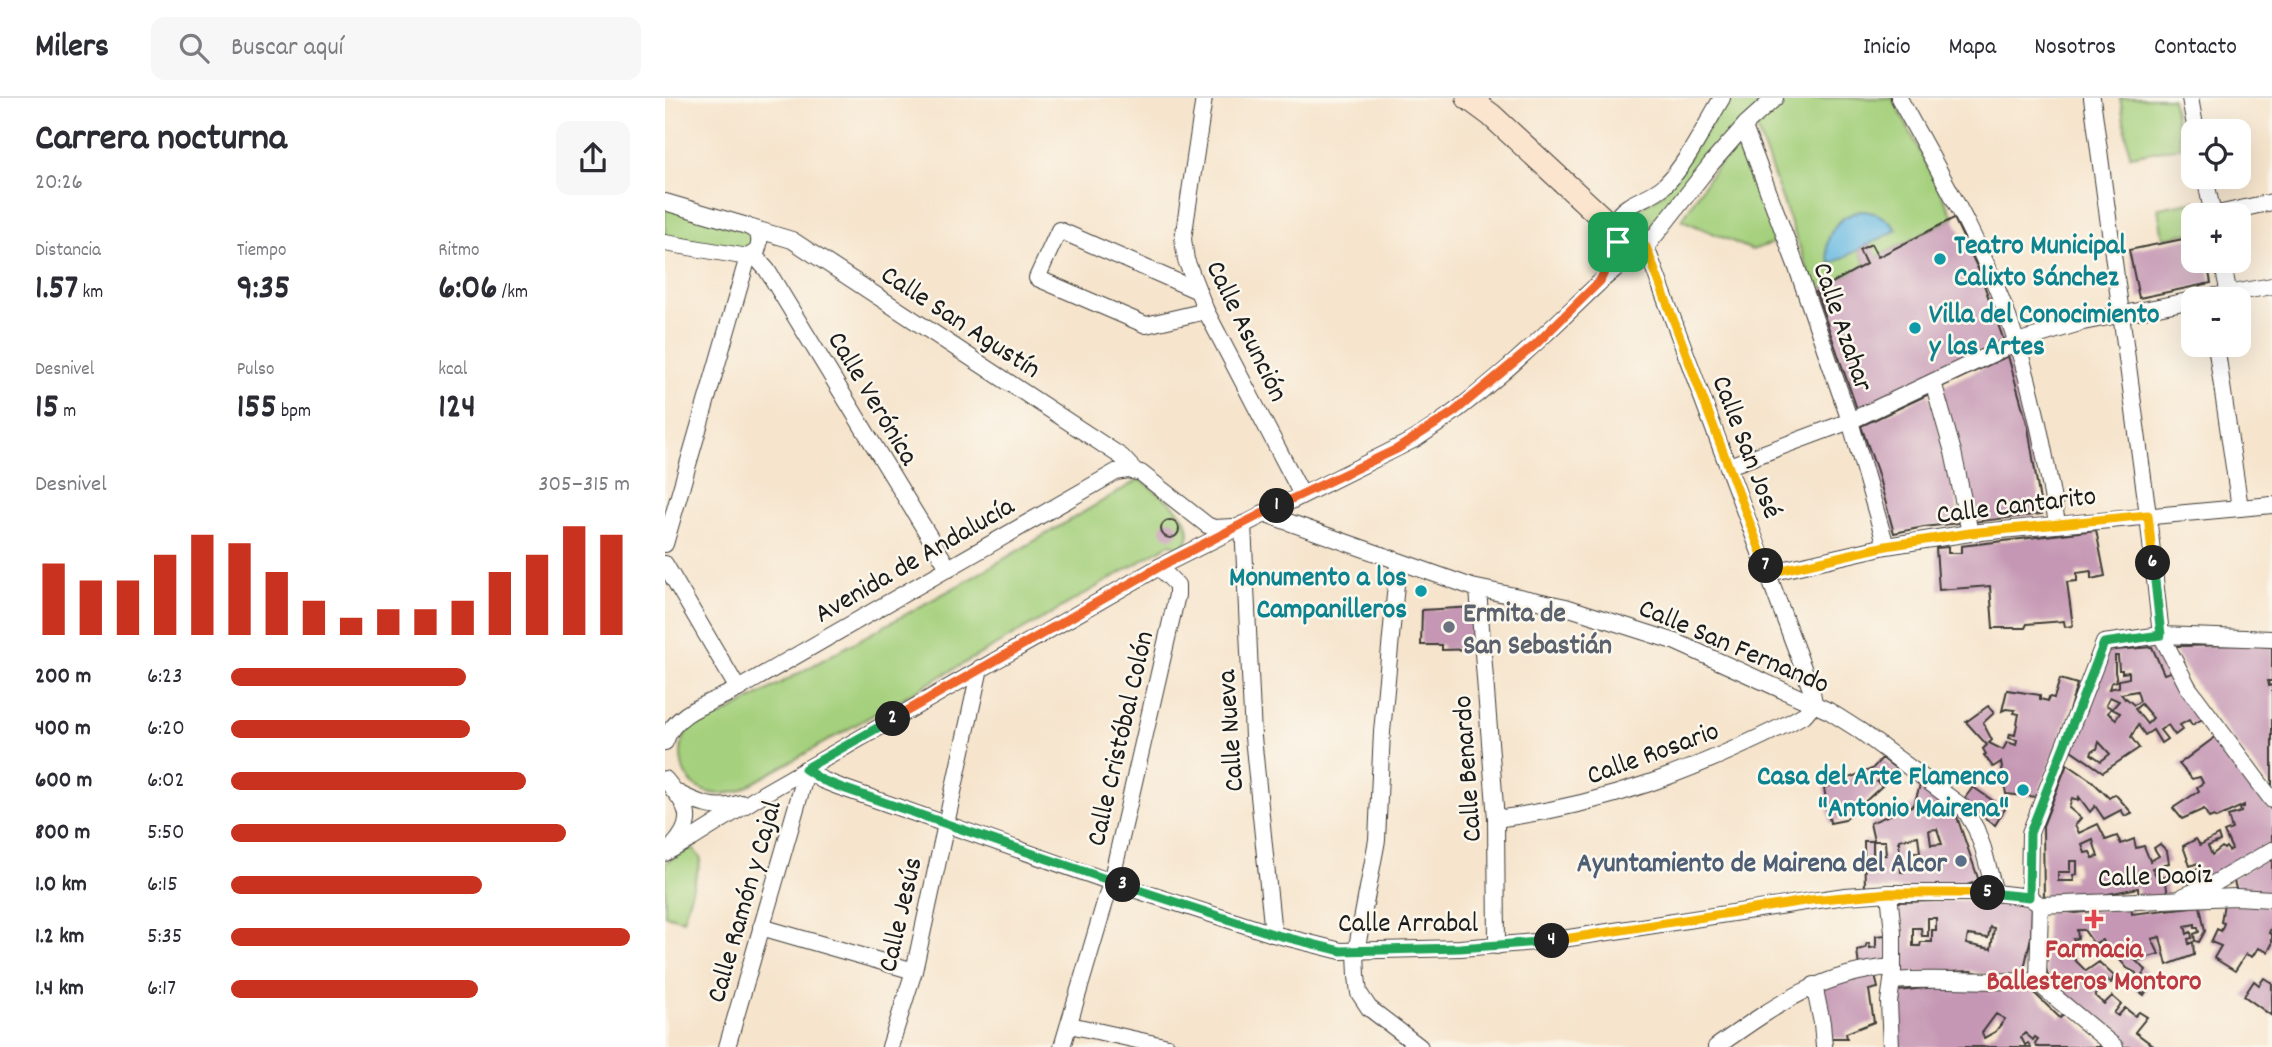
<!DOCTYPE html>
<html lang="es">
<meta charset="utf-8">
<style>
:root{--surface:#fff;--page:#f7f7f7;--text:#2b2b33;--muted:#7c7c81;--line:#e1e1e2;--accent:#c8321e}
body{margin:0;font-family:Dekko,sans-serif;background:var(--page);color:var(--text);height:100vh;display:flex;flex-direction:column;font-size:26px;white-space:nowrap}
*{box-sizing:border-box;margin:0}
p{font-size:23px;color:var(--muted)}
.icon{flex:none;width:38px;height:38px;fill:none;stroke:currentColor;stroke-width:2;stroke-linecap:round;stroke-linejoin:round}
.map{position:relative;flex:1;overflow:hidden}
.details{display:flex;flex-direction:column;background:var(--surface);width:665px}
.details>*{flex:none}
.fabs{position:absolute;left:1516px;top:21px;display:grid;gap:14px}
.fabs a{display:grid;place-items:center;width:70px;height:70px;border-radius:14px;background:var(--surface);box-shadow:0 7px 28px #0002;font-size:35px}
.pin{position:absolute;display:grid;place-items:center;width:60px;height:60px;color:#fff;margin:-30px;border-radius:14px;box-shadow:0 4px 10px #0006}
.km{position:absolute;width:35px;height:35px;margin:-18px;border-radius:50%;background:#222;color:#fff;font-size:19px;line-height:35px;text-align:center}
.round{display:grid;place-items:center;flex:none;width:74px;height:74px;border-radius:14px;background:var(--page)}
.overview{display:flex;align-items:center;justify-content:space-between;height:119px;padding:0 35px}
h1{font-size:38px;font-weight:800;line-height:52px}
.stats{display:grid;grid-template-columns:repeat(3,1fr);gap:10px;height:119px;padding:7px 35px}
.stats div{display:grid;align-content:center}
.stats b{font-size:35px;font-weight:800}
.stats small{font-size:19px;font-weight:400}
.stats p{font-size:19px}
.chart{height:196px;padding:14px 35px}
.chart p{display:flex;justify-content:space-between}
.chart svg{width:100%;height:126px;margin-top:7px;stroke:var(--accent);stroke-width:6}
ul{padding:0 35px;list-style:none;font-size:23px}
li{display:grid;grid-template-columns:112px 84px 1fr;align-items:center;height:52px}
li i{height:18px;border-radius:9px;background:var(--accent)}
header{display:flex;align-items:center;gap:42px;box-sizing:border-box;height:98px;padding:0 35px;background:var(--surface);border-bottom:2px solid var(--line)}
header strong{font-size:33px}
nav{display:flex;gap:38px;margin-inline-start:auto;font-size:24px}
.search{width:490px;height:63px;background:var(--page);display:flex;align-items:center;gap:18px;box-sizing:border-box;padding:0 24px;border-radius:14px;color:var(--muted);font-size:26px}
main{display:flex;flex:1;min-height:0}
.map>svg:first-child{display:block}
.green{fill:#a5d07d;stroke:#60764c;stroke-width:2}
.water{fill:#67b9e2;stroke:#426a7f;stroke-width:2}
.building{fill:#c597b4;fill-rule:evenodd}
.lines{fill:none;stroke-linecap:round;stroke-linejoin:round}
.street-casing{stroke:#3d3a36;stroke-width:18}
.secondary-casing{stroke:#3d3a36;stroke-width:25}
.street{stroke:#fff;stroke-width:16}
.secondary{stroke:#fce5cf;stroke-width:23}
.split-1-casing{stroke:#fff;stroke-width:14}
.split-2-casing{stroke:#fff;stroke-width:14}
.split-3-casing{stroke:#fff;stroke-width:14}
.split-4-casing{stroke:#fff;stroke-width:14}
.split-5-casing{stroke:#fff;stroke-width:14}
.split-6-casing{stroke:#fff;stroke-width:14}
.split-7-casing{stroke:#fff;stroke-width:14}
.split-8-casing{stroke:#fff;stroke-width:14}
.split-1{stroke:#f0652b;stroke-width:9}
.split-2{stroke:#f0652b;stroke-width:9}
.split-3{stroke:#22a559;stroke-width:9}
.split-4{stroke:#22a559;stroke-width:9}
.split-5{stroke:#f5b400;stroke-width:9}
.split-6{stroke:#22a559;stroke-width:9}
.split-7{stroke:#f5b400;stroke-width:9}
.split-8{stroke:#f5b400;stroke-width:9}
.culture-dot{fill:#0f9aa8;stroke:#fbf7ec;stroke-width:2.5}
.worship-dot{fill:#6b7280;stroke:#fbf7ec;stroke-width:2.5}
.service-dot{fill:#5c6f8a;stroke:#fbf7ec;stroke-width:2.5}
.health-dot{fill:#e0444e;stroke:#fbf7ec;stroke-width:2.5}
.labels{text-anchor:middle;stroke-width:5;stroke-linejoin:round;paint-order:stroke}
.culture-label{font-size:28px;font-weight:bold;fill:#0d838f;stroke:#fbf7ec;text-anchor:start}
.street-label{font-size:28px;fill:#1c1c1c;stroke:#fbf7ec}
.worship-label{font-size:28px;font-weight:bold;fill:#5b616d;stroke:#fbf7ec;text-anchor:start}
.service-label{font-size:28px;font-weight:bold;fill:#4e5e75;stroke:#fbf7ec;text-anchor:end}
.health-label{font-size:28px;font-weight:bold;fill:#be3a42;stroke:#fbf7ec}
</style>
<header>
<strong>Milers</strong>
<div class="search"><svg class="icon" aria-label="search" viewBox="0 0 24 24"><circle cx="10" cy="10" r="6"/><path d="M15 15l6 6"/></svg>Buscar aquí</div>
<nav><a>Inicio</a><a>Mapa</a><a>Nosotros</a><a>Contacto</a></nav>
</header>
<main>
<section class="details">
<div class="overview"><div><h1>Carrera nocturna</h1><p>20:26</p></div><a class="round"><svg class="icon" aria-label="share" viewBox="0 0 24 24"><path d="M12 15V3M7 8l5-5 5 5M5 13v7h14v-7"/></svg></a></div>
<div class="stats">
<div><p>Distancia</p><b>1.57<small> km</small></b></div>
<div><p>Tiempo</p><b>9:35</b></div>
<div><p>Ritmo</p><b>6:06<small> /km</small></b></div>
</div>
<div class="stats">
<div><p>Desnivel</p><b>15<small> m</small></b></div>
<div><p>Pulso</p><b>155<small> bpm</small></b></div>
<div><p>kcal</p><b>124</b></div>
</div>
<div class="chart"><p><span>Desnivel</span>305–315 m</p>
<svg viewBox="0 0 160 44" preserveAspectRatio="none"><path d="M5 44V19M15 44V25M25 44V25M35 44V16M45 44V9M55 44V12M65 44V22M75 44V32M85 44V38M95 44V35M105 44V35M115 44V32M125 44V22M135 44V16M145 44V6M155 44V9"/></svg>
</div>
<ul>
<li><b>200 m</b>6:23<i style="width:59%"></i></li>
<li><b>400 m</b>6:20<i style="width:60%"></i></li>
<li><b>600 m</b>6:02<i style="width:74%"></i></li>
<li><b>800 m</b>5:50<i style="width:84%"></i></li>
<li><b>1.0 km</b>6:15<i style="width:63%"></i></li>
<li><b>1.2 km</b>5:35<i style="width:100%"></i></li>
<li><b>1.4 km</b>6:17<i style="width:62%"></i></li>
</ul>
</section>
<div class="map">
<svg width="1607" height="949" viewBox="0 0 1607 949">
<rect width="100%" height="100%" fill="#fbf7ec"/>
<filter id="ink" filterUnits="userSpaceOnUse"><feTurbulence type="fractalNoise" baseFrequency=".0143" numOctaves="2"/><feDisplacementMap in="SourceGraphic" scale="14" xChannelSelector="R" yChannelSelector="G"/><feConvolveMatrix kernelMatrix="1 2 1 2 8 2 1 2 1" color-interpolation-filters="sRGB"/></filter>
<filter id="wash" filterUnits="userSpaceOnUse"><feTurbulence type="fractalNoise" baseFrequency=".00686" numOctaves="4" result="noise"/><feDisplacementMap in="SourceGraphic" scale="28" xChannelSelector="R" yChannelSelector="G"/><feGaussianBlur stdDeviation="1.57" result="paint"/><feColorMatrix in="noise" values="0 0 0 0 0 0 0 0 0 0 0 0 0 0 0 0 0 1.4 0 .05"/><feComposite in="paint" operator="in"/></filter>
<g filter="url(#wash)">
<rect width="100%" height="100%" fill="#f6e4cc"/>
<g class="green">
<path d="M1065,0H1100L980,143L968,145L957,138V122L996,97Z"/>
<path d="M1123,0H1228L1289,120L1213,159L1194,152L1201,166L1151,194L1092,32L1093,26Z"/>
<path d="M1455,0H1507L1516,49L1465,58Z"/>
<path d="M1074,52L1081,55L1114,143L1087,152L1017,122C1029,104 1054,55 1074,52Z"/>
<path d="M1531,103L1534,117H1528V134L1498,140L1493,110Z"/>
<path d="M0,108L82,133L89,145L83,153L0,141Z"/>
<path d="M475,381C493,396 537,421 520,446L516,449L505,446L370,525L74,693C0,714 0,611 56,618L298,485Z"/>
<path d="M27,749L36,761L18,822L0,817V765Z"/>
</g>
<path class="water" d="M1195,113C1211,113 1222,119 1232,132L1166,166C1155,142 1170,119 1195,113Z"/>
<g id="blocks">
<g class="building">
<path d="M1289,120L1314,173L1339,243L1192,311L1151,194L1201,166L1194,152L1206,146L1213,159Z"/>
<path d="M1528,139V163H1542L1546,185L1474,200L1464,152Z"/>
<path d="M1343,258L1363,329L1377,416L1308,424L1276,289Z"/>
<path d="M1264,296L1284,368L1295,425L1259,429L1229,435L1212,373L1196,328Z"/>
<circle cx="505" cy="431" r="9"/>
<path d="M1431,432L1440,478L1426,481V473L1412,475V483L1402,484L1408,528L1400,529L1399,523L1362,526L1360,530H1328L1325,488L1274,492L1271,450L1283,449V455H1296V448Z"/>
<path d="M810,509L812,551L777,552V547H756L757,512Z"/>
<path d="M1584,547L1607,549V583H1603L1604,588L1607,587V690L1561,632L1512,558L1510,548Z"/>
<path d="M1487,549L1499,576L1509,573L1541,619L1527,627L1524,622L1515,627L1518,631L1510,637L1503,627L1495,632L1502,641L1496,645L1488,632L1480,637L1473,627L1466,639L1474,650L1438,674L1406,652L1439,553ZM1450,558H1453L1454,572H1457V575L1464,574V580L1454,582V589L1444,591L1446,585L1452,583L1450,574ZM1472,593L1475,603L1469,607L1461,600L1460,601L1456,596ZM1445,599L1454,603L1447,611L1455,615L1451,621L1443,615L1446,610L1441,607ZM1476,606L1488,620L1482,626L1470,611ZM1434,644L1445,656L1436,663L1426,656L1428,652L1432,651Z"/>
<path d="M1395,581L1412,586L1400,626L1372,699L1341,696L1336,664L1328,669L1319,657L1321,656L1318,651L1322,647L1301,624L1323,608L1329,615L1318,625L1327,642L1324,645L1338,652L1342,644L1351,647L1352,642L1344,640L1345,636L1350,637L1354,616L1349,615L1350,612L1341,611L1337,613L1342,592L1375,597V601L1383,603L1384,599L1389,600Z"/>
<path d="M1553,637L1607,713V745L1526,790L1523,782L1532,779L1529,772L1535,769L1533,765L1525,768L1518,748L1531,741L1535,747L1553,737L1555,743L1543,748L1547,757L1557,749L1559,751L1561,749L1564,753L1567,751L1559,734L1567,731L1563,718L1576,714L1575,710L1579,709V707L1551,720L1549,718L1544,720L1539,711L1517,721L1508,710L1534,693L1532,689L1538,685L1535,679L1527,681L1514,666Z"/>
<path d="M1217,660L1234,673L1233,677L1224,673L1212,684L1217,688L1180,722L1165,725L1159,690L1207,671Z"/>
<path d="M1402,666L1427,683L1444,700L1450,696L1467,715L1460,718L1456,712L1439,721L1430,708L1425,714L1414,699L1413,702L1407,700L1404,710L1416,720L1410,727L1414,735L1433,726L1441,742L1452,738L1456,746L1469,741L1471,750L1479,748L1485,763L1494,758L1489,750L1495,746L1502,753L1504,765L1487,770L1493,781L1500,779L1503,797L1474,801L1473,790L1433,798L1379,801L1378,728ZM1428,742L1433,759L1428,760L1425,754L1420,755L1417,747ZM1405,763H1412V776L1408,777L1409,783H1393V774H1405Z"/>
<path d="M1255,687L1290,713L1314,783L1293,790L1200,791L1199,743H1208V758L1221,757L1220,743H1209L1205,725L1249,707ZM1272,731L1277,746L1266,747L1264,732ZM1253,738L1255,754H1246V768H1239V774H1236L1234,742Z"/>
<path d="M1308,689L1340,711L1330,727L1297,704Z"/>
<path d="M1607,758V795H1572L1568,779Z"/>
<path d="M1310,802L1367,806L1366,839L1357,880H1332L1306,873L1233,876L1232,804ZM1263,820H1271V832H1267V844H1256L1255,848H1248V830H1256L1257,838H1263ZM1325,829L1329,830L1326,851L1301,846L1303,837L1323,840Z"/>
<path d="M1559,805L1607,808V828L1604,835L1607,836V846L1603,854L1593,850L1587,859L1581,856L1570,873L1549,860L1556,848L1546,844L1552,831L1556,833L1559,825L1556,824Z"/>
<path d="M1535,808L1540,833L1534,844L1530,843L1529,836L1534,834L1533,829H1530V826L1520,828L1522,836L1526,834L1527,840L1523,841L1524,846L1528,844L1529,857L1502,867L1495,839L1487,841L1494,856L1471,863L1481,872L1474,882L1484,888L1479,897L1467,888L1472,880L1471,875L1462,870L1437,842L1429,846L1419,832H1412L1413,840L1408,841L1412,848L1405,850V857L1421,873L1434,864L1449,878L1446,885L1443,882L1430,898L1439,906L1447,898L1456,906L1449,915L1453,918L1460,910L1470,918L1474,914L1482,919L1470,934L1490,949H1458L1384,883L1379,861L1382,811L1411,815L1466,809L1467,816Z"/>
<path d="M1221,837L1223,863L1194,869L1192,852L1200,850L1202,845H1204L1205,850L1211,849V838Z"/>
<path d="M1209,873L1213,890L1204,892L1209,924L1181,935L1182,940H1162L1151,890Z"/>
<path d="M1599,880L1607,885V918L1579,898L1589,883L1594,887Z"/>
<path d="M1290,887L1363,889L1395,920L1401,915L1439,949H1372L1370,945L1373,941L1370,939L1368,942L1360,935L1356,939L1360,947L1363,945L1366,949H1233L1228,896L1232,893ZM1331,916L1340,921L1330,934L1319,940L1317,935Z"/>
</g>
</g>
</g>
<g filter="url(#ink)">
<use href="#blocks" fill-opacity="0" stroke="#3d3a36" stroke-width="2"/>
<g class="lines">
<g class="street-casing">
<g id="street">
<path d="M539,0L518,141L521,162L541,213L637,397"/>
<path d="M1057,0C1041,26 1021,67 1000,87C986,101 961,103 951,121C939,142 963,155 981,149L1046,66L1081,26L1110,0"/>
<path d="M1234,0C1273,72 1315,142 1343,219C1367,285 1380,356 1392,425"/>
<path d="M1427,0L1483,417L1496,537L1523,589L1607,702"/>
<path d="M1525,0L1531,33"/>
<path d="M1079,29L1131,167L1185,323L1221,448"/>
<path d="M1540,79L1548,117"/>
<path d="M0,104L82,128C94,133 97,141 92,153L83,159L0,145"/>
<path d="M1548,117L1607,104"/>
<path d="M87,130L127,142L457,359L470,373"/>
<path d="M88,156L102,172L284,471"/>
<path d="M1557,163L1564,196"/>
<path d="M533,193L394,132L372,180L481,227L541,213"/>
<path d="M1534,201L1607,188"/>
<path d="M1551,247L1575,410"/>
<path d="M1268,284L1288,354L1305,435"/>
<path d="M1064,368L1185,323L1352,244L1418,224L1528,202"/>
<path d="M598,415L807,489L901,509L1011,544L1164,613L1194,632L1299,710L1311,731L1318,750L1330,795"/>
<path d="M578,426L588,639L608,836"/>
<path d="M0,446L83,159"/>
<path d="M733,465L717,634L712,742L691,854L692,878L694,895L704,910L755,949"/>
<path d="M0,466L73,591"/>
<path d="M1104,475L1221,448L1305,435L1607,407"/>
<path d="M813,491L831,721L832,848"/>
<path d="M0,644C10,612 47,605 73,591L451,374L463,372L476,375L542,427L549,430L568,429"/>
<path d="M0,681C20,706 34,720 8,748"/>
<path d="M9,693C31,705 51,714 76,705"/>
<path d="M831,721C940,707 1028,673 1126,624L1140,616L1149,605L1147,594L981,149"/>
<path d="M0,755L28,740L98,696L494,469L752,340C819,297 876,240 933,186C946,173 961,163 975,151"/>
<path d="M1224,795L1228,834V876L1224,904L1226,949"/>
<path d="M1519,798L1550,785L1607,752"/>
<path d="M1364,799L1365,735L1439,545L1496,537L1607,541"/>
<path d="M1375,807L1571,799L1607,801"/>
<path d="M1375,807L1373,883L1380,891L1450,949"/>
<path d="M96,829L249,873"/>
<path d="M1227,883C1277,879 1324,885 1373,883"/>
<path d="M1149,887L1157,925L1159,949"/>
<path d="M405,927L503,949"/>
<path d="M62,949L138,686L140,671L157,682L175,689L446,784L608,836L676,853L795,850L884,843L1180,798L1224,795H1330L1364,799L1375,807"/>
<path d="M225,949L249,873L315,570"/>
<path d="M397,949L446,784L512,497V487L494,469"/>
<path d="M1051,949C1108,909 1156,874 1228,869"/>
</g>
</g>
<g class="secondary-casing">
<path id="secondary" d="M803,0L826,17L947,129"/>
</g>
<use href="#street" class="street"/>
<use href="#secondary" class="secondary"/>
</g>
</g>
<g class="lines" filter="url(#ink)">
<g class="split-1-casing">
<path id="split-1" d="M612,408L732,351L789,314L871,246L935,183L953,144"/>
</g>
<g class="split-2-casing">
<path id="split-2" d="M228,621L494,469L612,408"/>
</g>
<g class="split-3-casing">
<path id="split-3" d="M228,621L140,671L157,682L175,689L458,787"/>
</g>
<g class="split-4-casing">
<path id="split-4" d="M458,787L608,836L676,853L795,850L887,843"/>
</g>
<g class="split-5-casing">
<path id="split-5" d="M887,843L1146,802L1224,795H1323"/>
</g>
<g class="split-6-casing">
<path id="split-6" d="M1323,795L1364,799L1365,735L1439,545L1496,537L1488,465"/>
</g>
<g class="split-7-casing">
<path id="split-7" d="M1101,468L1104,475L1221,448L1305,435L1483,417L1488,465"/>
</g>
<g class="split-8-casing">
<path id="split-8" d="M953,144L965,151L981,149L1101,468"/>
</g>
<use href="#split-1" class="split-1"/>
<use href="#split-2" class="split-2"/>
<use href="#split-3" class="split-3"/>
<use href="#split-4" class="split-4"/>
<use href="#split-5" class="split-5"/>
<use href="#split-6" class="split-6"/>
<use href="#split-7" class="split-7"/>
<use href="#split-8" class="split-8"/>
</g>
<g class="culture-dot">
<circle cx="1275" cy="161" r="7"/>
<circle cx="1250" cy="230" r="7"/>
<circle cx="756" cy="493" r="7"/>
<circle cx="1358" cy="692" r="7"/>
</g>
<circle class="worship-dot" cx="784" cy="529" r="7"/>
<circle class="service-dot" cx="1296" cy="763" r="7"/>
<path class="health-dot" d="M1425.5 810.5h7v7h7v7h-7v7h-7v-7h-7v-7h7z"/>
<g class="labels">
<g class="culture-label">
<text x="1289" y="155">Teatro Municipal<tspan x="1289" dy="32">Calixto Sánchez</tspan></text>
<text x="1264" y="224">Villa del Conocimiento<tspan x="1264" dy="32">y las Artes</tspan></text>
<text x="742" y="487" text-anchor="end">Monumento a los<tspan x="742" dy="32">Campanilleros</tspan></text>
<text x="1344" y="686" text-anchor="end">Casa del Arte Flamenco<tspan x="1344" dy="32">"Antonio Mairena"</tspan></text>
</g>
<g class="street-label">
<text transform="translate(297 222) rotate(33)" y="10">Calle San Agustín</text>
<text transform="translate(1180 228) rotate(71)" y="10">Calle Azahar</text>
<text transform="translate(584 232) rotate(64)" y="10">Calle Asunción</text>
<text transform="translate(210 299) rotate(59)" y="10">Calle Verónica</text>
<text transform="translate(1084 348) rotate(69)" y="10">Calle San José</text>
<text transform="translate(1351 405) rotate(-7)" y="10">Calle Cantarito</text>
<text transform="translate(248 460) rotate(-30)" y="10">Avenida de Andalucía</text>
<text transform="translate(1070 546) rotate(23)" y="10">Calle San Fernando</text>
<text transform="translate(563 633) rotate(-94)" y="10">Calle Nueva</text>
<text transform="translate(453 640) rotate(-77)" y="10">Calle Cristóbal Colón</text>
<text transform="translate(987 653) rotate(-20)" y="10">Calle Rosario</text>
<text transform="translate(800 671) rotate(-94)" y="10">Calle Benardo</text>
<text transform="translate(1490 776) rotate(-2)" y="10">Calle Daoiz</text>
<text transform="translate(77 803) rotate(-74)" y="10">Calle Ramón y Cajal</text>
<text transform="translate(233 816) rotate(-77)" y="10">Calle Jesús</text>
<text x="743" y="833">Calle Arrabal</text>
</g>
<g class="worship-label">
<text x="798" y="523">Ermita de<tspan x="798" dy="32">San Sebastián</tspan></text>
</g>
<g class="service-label">
<text x="1282" y="773">Ayuntamiento de Mairena del Alcor</text>
</g>
<g class="health-label">
<text x="1429" y="859">Farmacia<tspan x="1429" dy="32">Ballesteros Montoro</tspan></text>
</g>
</g>
</svg>
<div class="fabs">
<a><svg class="icon" aria-label="locate" viewBox="0 0 24 24"><circle cx="12" cy="12" r="6"/><path d="M12 2v4M12 18v4M2 12h4M18 12h4"/></svg></a>
<a>+</a>
<a>−</a>
</div>
<div class="pin" style="left:953px;top:144px;background:#1e9e55"><svg class="icon" aria-label="arrive" viewBox="0 0 24 24"><path d="M6 21V4h12l-3 4 3 4H6"/></svg></div>
<b class="km" style="left:612px;top:408px">1</b>
<b class="km" style="left:228px;top:621px">2</b>
<b class="km" style="left:458px;top:787px">3</b>
<b class="km" style="left:887px;top:843px">4</b>
<b class="km" style="left:1323px;top:795px">5</b>
<b class="km" style="left:1488px;top:465px">6</b>
<b class="km" style="left:1101px;top:468px">7</b>
</div>
</main>
